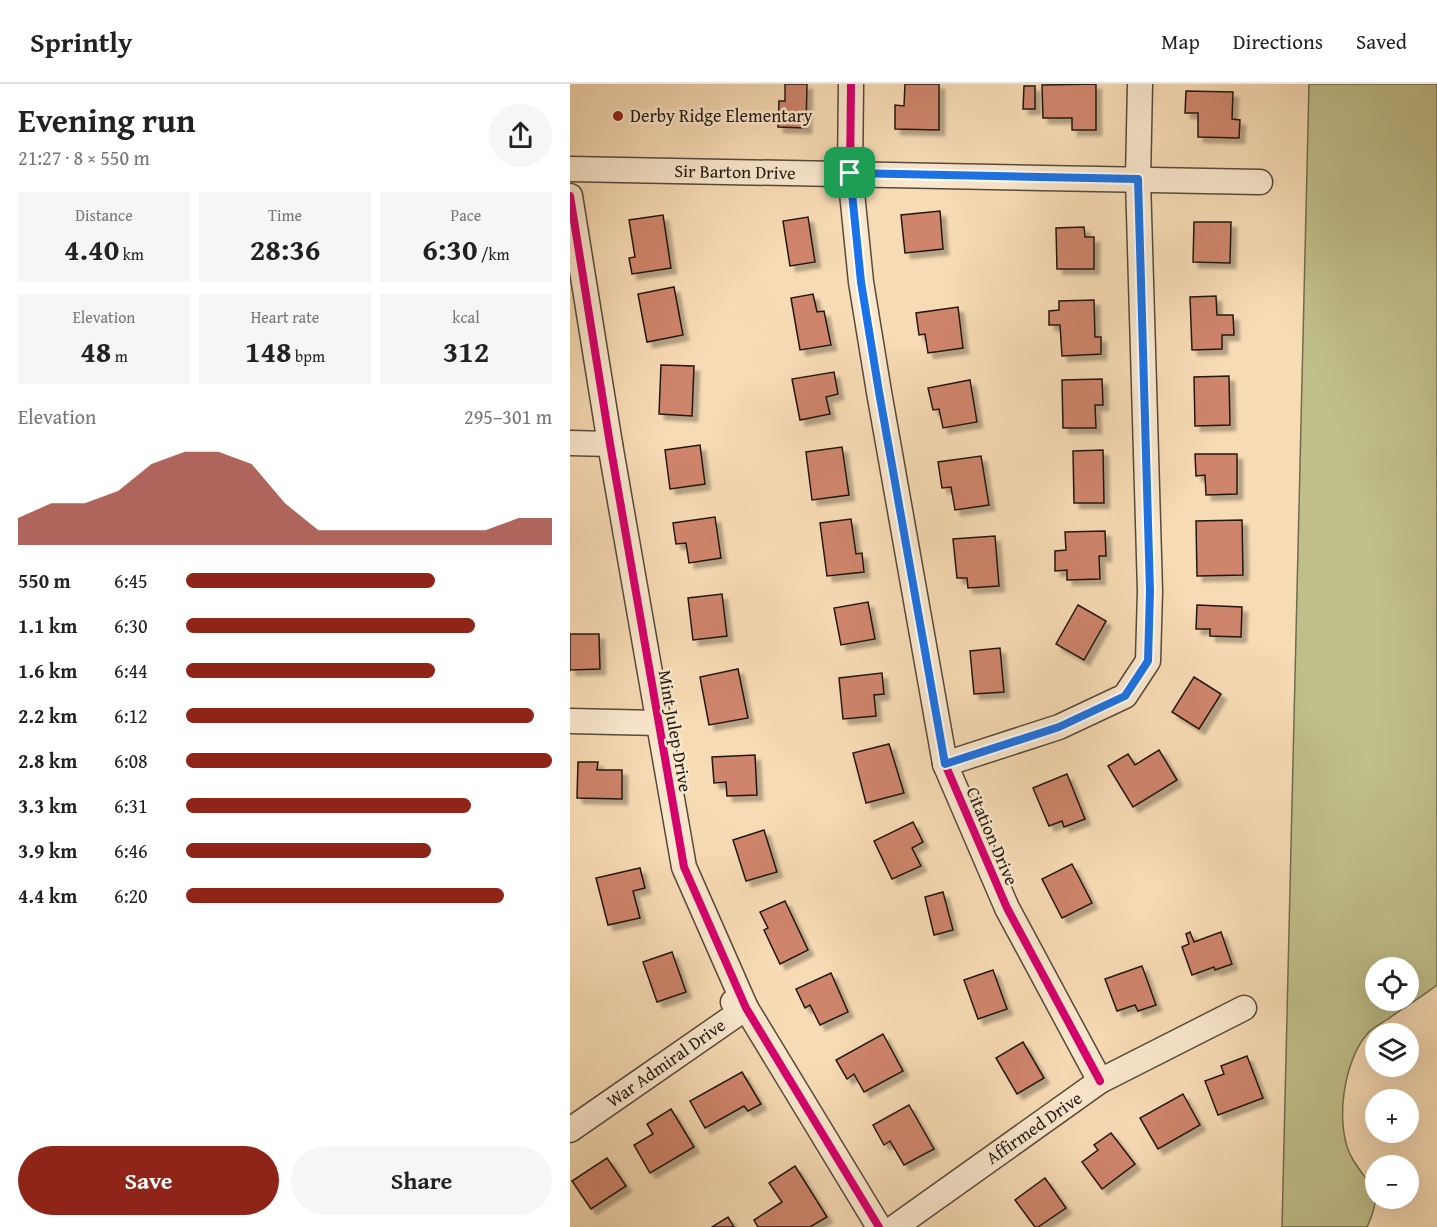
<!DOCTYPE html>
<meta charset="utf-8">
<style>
:root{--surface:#fff;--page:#f6f6f6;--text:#222;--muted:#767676;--line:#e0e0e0;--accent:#8f2418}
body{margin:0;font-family:"Gentium Book Plus",serif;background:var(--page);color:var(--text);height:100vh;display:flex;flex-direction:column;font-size:22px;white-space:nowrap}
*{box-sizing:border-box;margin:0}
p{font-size:20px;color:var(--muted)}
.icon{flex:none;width:33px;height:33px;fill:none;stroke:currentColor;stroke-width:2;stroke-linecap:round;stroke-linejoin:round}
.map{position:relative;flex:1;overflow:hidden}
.drawer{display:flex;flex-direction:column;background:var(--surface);width:570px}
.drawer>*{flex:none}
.controls{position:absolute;left:795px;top:873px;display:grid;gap:12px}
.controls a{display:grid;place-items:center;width:54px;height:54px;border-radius:50%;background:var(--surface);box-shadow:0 6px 24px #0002;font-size:30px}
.pin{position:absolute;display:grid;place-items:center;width:51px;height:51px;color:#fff;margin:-26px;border-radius:12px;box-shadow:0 3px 9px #0006}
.round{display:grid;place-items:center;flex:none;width:63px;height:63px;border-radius:32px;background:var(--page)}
.summary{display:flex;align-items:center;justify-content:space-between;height:102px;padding:0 18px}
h1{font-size:33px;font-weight:700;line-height:45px}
.figures{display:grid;grid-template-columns:repeat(3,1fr);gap:9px;height:102px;padding:6px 18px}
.figures div{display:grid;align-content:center;border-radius:0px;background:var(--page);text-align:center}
.figures b{font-size:30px;font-weight:700}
.figures small{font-size:16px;font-weight:400}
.figures p{font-size:16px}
.chart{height:168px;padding:12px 18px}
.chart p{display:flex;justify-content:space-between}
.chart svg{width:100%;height:108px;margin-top:6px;fill:var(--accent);opacity:.7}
.cta{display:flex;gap:12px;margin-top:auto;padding:12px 18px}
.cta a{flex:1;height:69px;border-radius:36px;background:var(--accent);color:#fff;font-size:24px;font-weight:700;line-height:69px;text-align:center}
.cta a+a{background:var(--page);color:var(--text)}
ul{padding:0 18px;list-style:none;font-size:20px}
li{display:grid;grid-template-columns:96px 72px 1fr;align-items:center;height:45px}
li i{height:15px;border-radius:8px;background:var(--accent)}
header{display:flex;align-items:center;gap:36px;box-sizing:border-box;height:84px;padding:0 30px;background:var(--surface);border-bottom:2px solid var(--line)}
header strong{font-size:28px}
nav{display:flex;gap:33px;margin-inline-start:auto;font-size:21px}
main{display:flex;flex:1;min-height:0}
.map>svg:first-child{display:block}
.green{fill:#c0bf8a;stroke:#716c4e;stroke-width:1.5;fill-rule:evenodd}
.building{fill:#cf856c;stroke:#221811;stroke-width:1.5;filter:url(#shadow)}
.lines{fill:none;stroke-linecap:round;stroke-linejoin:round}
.street-casing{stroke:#57493a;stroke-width:27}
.street{stroke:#fae8ce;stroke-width:24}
.cycleway-casing{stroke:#fae8ce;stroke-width:11}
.cycleway{stroke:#d6006c;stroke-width:8}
.route-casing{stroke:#fff;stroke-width:12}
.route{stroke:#1a73e8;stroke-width:8}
.poi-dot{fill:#8f2418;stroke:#fae8ce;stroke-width:2}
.labels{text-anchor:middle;stroke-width:5;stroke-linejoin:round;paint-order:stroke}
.poi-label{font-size:18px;fill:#221811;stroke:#fae8ce;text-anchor:start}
.street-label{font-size:18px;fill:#221811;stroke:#fae8ce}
</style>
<header>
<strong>Sprintly</strong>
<nav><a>Map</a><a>Directions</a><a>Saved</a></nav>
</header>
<main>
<section class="drawer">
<div class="summary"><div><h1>Evening run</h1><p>21:27 · 8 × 550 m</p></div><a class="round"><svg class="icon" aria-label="share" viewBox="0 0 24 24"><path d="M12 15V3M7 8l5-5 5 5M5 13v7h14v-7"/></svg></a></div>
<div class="figures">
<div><p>Distance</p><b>4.40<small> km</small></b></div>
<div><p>Time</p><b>28:36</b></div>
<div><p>Pace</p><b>6:30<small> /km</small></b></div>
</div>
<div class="figures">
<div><p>Elevation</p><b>48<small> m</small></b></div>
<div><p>Heart rate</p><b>148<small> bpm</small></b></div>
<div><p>kcal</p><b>312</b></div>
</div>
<div class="chart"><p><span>Elevation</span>295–301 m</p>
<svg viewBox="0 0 160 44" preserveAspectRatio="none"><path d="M0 44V33L10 27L20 27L30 22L40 11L50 6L60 6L70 11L80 27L90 38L100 38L110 38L120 38L130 38L140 38L150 33L160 33V44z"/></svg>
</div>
<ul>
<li><b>550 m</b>6:45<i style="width:68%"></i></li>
<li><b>1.1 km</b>6:30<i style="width:79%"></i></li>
<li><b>1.6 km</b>6:44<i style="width:68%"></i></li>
<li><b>2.2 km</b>6:12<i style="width:95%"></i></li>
<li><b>2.8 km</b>6:08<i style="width:100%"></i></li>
<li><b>3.3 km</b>6:31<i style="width:78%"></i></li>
<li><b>3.9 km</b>6:46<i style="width:67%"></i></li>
<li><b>4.4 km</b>6:20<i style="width:87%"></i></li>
</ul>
<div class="cta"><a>Save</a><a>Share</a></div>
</section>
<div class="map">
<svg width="867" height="1143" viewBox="0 0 867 1143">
<defs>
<filter id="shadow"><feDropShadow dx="5.5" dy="5.5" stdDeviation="1.5" flood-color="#0004"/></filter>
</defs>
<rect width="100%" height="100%" fill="#f7dbb4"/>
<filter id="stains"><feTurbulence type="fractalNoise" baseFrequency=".00333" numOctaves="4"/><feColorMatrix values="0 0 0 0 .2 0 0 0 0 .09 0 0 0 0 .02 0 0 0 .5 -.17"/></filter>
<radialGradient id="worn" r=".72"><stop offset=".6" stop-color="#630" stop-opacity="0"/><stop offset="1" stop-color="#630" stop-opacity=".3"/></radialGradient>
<path class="green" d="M739,0H867V901C851,913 834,924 818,935C812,939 804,943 799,948C773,975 764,1043 782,1074C800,1105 815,1104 797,1143H712ZM806,884H838V916H806Z"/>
<g class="building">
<path d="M215,0H237L236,44L208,43L209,17H215Z"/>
<path d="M335,0H369V46L325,45V21L334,22Z"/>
<path d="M526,0V46H502V34H473L472,1Z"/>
<path d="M454,2H465V25H453Z"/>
<path d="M616,7L663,8L662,35L670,36L669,54L628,53V29H615Z"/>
<path d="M370,127L373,165L335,169L331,131Z"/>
<path d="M93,131L101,184L62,190L59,174L65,173L59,136Z"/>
<path d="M238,133L245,178L220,182L213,137Z"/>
<path d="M624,138H661L660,179L623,178Z"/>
<path d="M514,143L515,153H524V185H487L486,144Z"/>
<path d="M104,203L113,251L77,258L68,210Z"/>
<path d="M243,210L247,228L254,227L261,261L230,266L221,214Z"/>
<path d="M646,212L647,231H663L664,251H652V265L622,266L620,213Z"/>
<path d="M524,216L525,253H531V270L492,272L490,241H479V227L489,226V217Z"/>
<path d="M388,223L393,264L358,269L355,250L349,251L346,229Z"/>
<path d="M91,281L124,282L122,332L89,330Z"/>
<path d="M264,288L268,310L256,313L260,330L230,336L222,295Z"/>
<path d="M659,292L660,341L625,342L624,293Z"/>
<path d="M532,295L533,321H525L526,344H493L492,296Z"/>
<path d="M400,296L407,338L373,344L369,325L363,326L358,304Z"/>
<path d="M130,361L135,400L100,405L95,366Z"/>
<path d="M272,363L279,411L242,416L236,368Z"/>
<path d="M533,366L534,419H504L503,367Z"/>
<path d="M625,370H667V410L636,411L635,391L626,392Z"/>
<path d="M411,372L419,421L385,426L381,403L372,404L368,378Z"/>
<path d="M145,433L151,474L119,479L116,459L106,460L103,439Z"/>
<path d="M281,435L286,470L292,469L294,488L257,492L250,439Z"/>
<path d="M672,436L673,491L627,492L626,437Z"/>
<path d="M535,447L536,472H529L530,495L497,496V486L485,487V467L496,466L495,448Z"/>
<path d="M425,452L429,502L398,504L397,494H387L383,455Z"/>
<path d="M152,510L157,552L123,556L118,514Z"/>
<path d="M298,518L305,555L271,561L264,524Z"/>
<path d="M508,521L536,537L514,576L486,560Z"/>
<path d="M627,521L672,523L671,553L640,552V545H626Z"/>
<path d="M0,550H29L30,585L0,586Z"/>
<path d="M430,564L434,608L404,610L400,567Z"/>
<path d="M168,585L178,634L139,641L130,593Z"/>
<path d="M312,589L314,610L304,611L306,632L273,635L269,594Z"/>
<path d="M624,593L651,610L629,645L602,628Z"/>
<path d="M319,660L334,709L296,719L283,669Z"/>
<path d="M589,666L607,696L563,723L538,682L558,670L565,681Z"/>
<path d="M185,671L187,711L157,712L156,698L144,699L142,673Z"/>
<path d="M8,678H28L27,686H52V715L7,714Z"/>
<path d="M497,690L515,735L494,743L492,737L479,742L463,704Z"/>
<path d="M343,738L353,758L342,764L351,782L322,795L304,757Z"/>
<path d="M194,746L207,788L176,797L163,756Z"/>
<path d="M502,780L522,819L492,834L472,795Z"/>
<path d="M70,784L75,804L63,807L70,834L38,841L26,794Z"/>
<path d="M373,808L383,846L364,851L355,813Z"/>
<path d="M215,817L238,866L210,880L194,846L198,844L190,828Z"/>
<path d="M620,848L624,858L651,848L662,880L645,886L644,883L622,891L612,863L619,860L616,850Z"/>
<path d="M102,868L116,908L87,918L73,878Z"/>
<path d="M572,882L586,921L568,927L565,921L547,927L535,895Z"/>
<path d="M423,886L437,925L408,935L394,896Z"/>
<path d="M261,889L278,928L250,941L240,921L235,924L226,905Z"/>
<path d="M313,950L333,987L294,1008L284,990L277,995L266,976Z"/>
<path d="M453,958L474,994L447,1010L426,974Z"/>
<path d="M677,972L693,1014L648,1031L635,997L654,990L651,982Z"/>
<path d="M172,988L191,1020L178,1027L174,1022L135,1044L120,1017Z"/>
<path d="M613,1010L630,1041L588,1065L570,1034Z"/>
<path d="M339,1021L364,1065L334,1081L320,1057L314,1061L303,1041Z"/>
<path d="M101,1025L124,1063L80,1089L64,1061L83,1050L77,1040Z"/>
<path d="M541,1049L565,1080L532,1105L512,1078L528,1066L524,1061Z"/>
<path d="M37,1074L56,1102L21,1125L2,1097Z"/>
<path d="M225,1082L257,1133L240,1143H188L184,1136L212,1118L199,1099Z"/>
<path d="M475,1094L496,1124L468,1143H465L445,1116Z"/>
<path d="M158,1133L164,1143H142Z"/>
</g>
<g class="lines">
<g class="street-casing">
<g id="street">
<path d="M281,0L280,89L291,198L309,308L375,680L437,824L530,997"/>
<path d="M0,85L690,98"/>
<path d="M0,112L40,360L114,783L176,924L309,1143"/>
<path d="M0,359L40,360"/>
<path d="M0,637L89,639"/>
<path d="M375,680L489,643L555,612L578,577L580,507L568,95L570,0"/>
<path d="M0,1046L176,924L163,918"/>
<path d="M325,1143L530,997L674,924"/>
</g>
</g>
<use href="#street" class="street"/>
<g class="cycleway-casing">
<g id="cycleway">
<path d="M281,0L280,89L291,198L309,308L375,680L437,824L530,997"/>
<path d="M0,112L40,360L114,783L176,924L309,1143"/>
</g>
</g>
<use href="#cycleway" class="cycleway"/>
</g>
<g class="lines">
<g class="route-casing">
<path id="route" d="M280,89L568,95L580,507L578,577L555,612L489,643L375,680L309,308L291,198Z"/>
</g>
<use href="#route" class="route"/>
</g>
<circle class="poi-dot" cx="48" cy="32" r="6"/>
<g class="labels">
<g class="poi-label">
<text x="60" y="38">Derby Ridge Elementary</text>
</g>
<g class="street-label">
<text transform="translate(165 88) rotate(1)" y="6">Sir Barton Drive</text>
<text transform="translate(105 647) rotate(80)" y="6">Mint Julep Drive</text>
<text transform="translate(422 752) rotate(67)" y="6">Citation Drive</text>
<text transform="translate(96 979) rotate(-35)" y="6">War Admiral Drive</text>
<text transform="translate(464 1044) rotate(-35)" y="6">Affirmed Drive</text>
</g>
</g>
<rect width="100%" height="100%" filter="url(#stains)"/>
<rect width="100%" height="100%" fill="url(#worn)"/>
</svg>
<div class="controls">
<a><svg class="icon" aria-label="locate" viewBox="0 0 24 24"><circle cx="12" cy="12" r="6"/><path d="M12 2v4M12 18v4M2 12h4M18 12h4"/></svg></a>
<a><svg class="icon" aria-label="layers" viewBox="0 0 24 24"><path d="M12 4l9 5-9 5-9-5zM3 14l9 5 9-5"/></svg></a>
<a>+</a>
<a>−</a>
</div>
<div class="pin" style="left:280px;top:89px;background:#1e9e55"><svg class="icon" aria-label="arrive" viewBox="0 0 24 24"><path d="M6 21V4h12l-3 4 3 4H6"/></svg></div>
</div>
</main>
